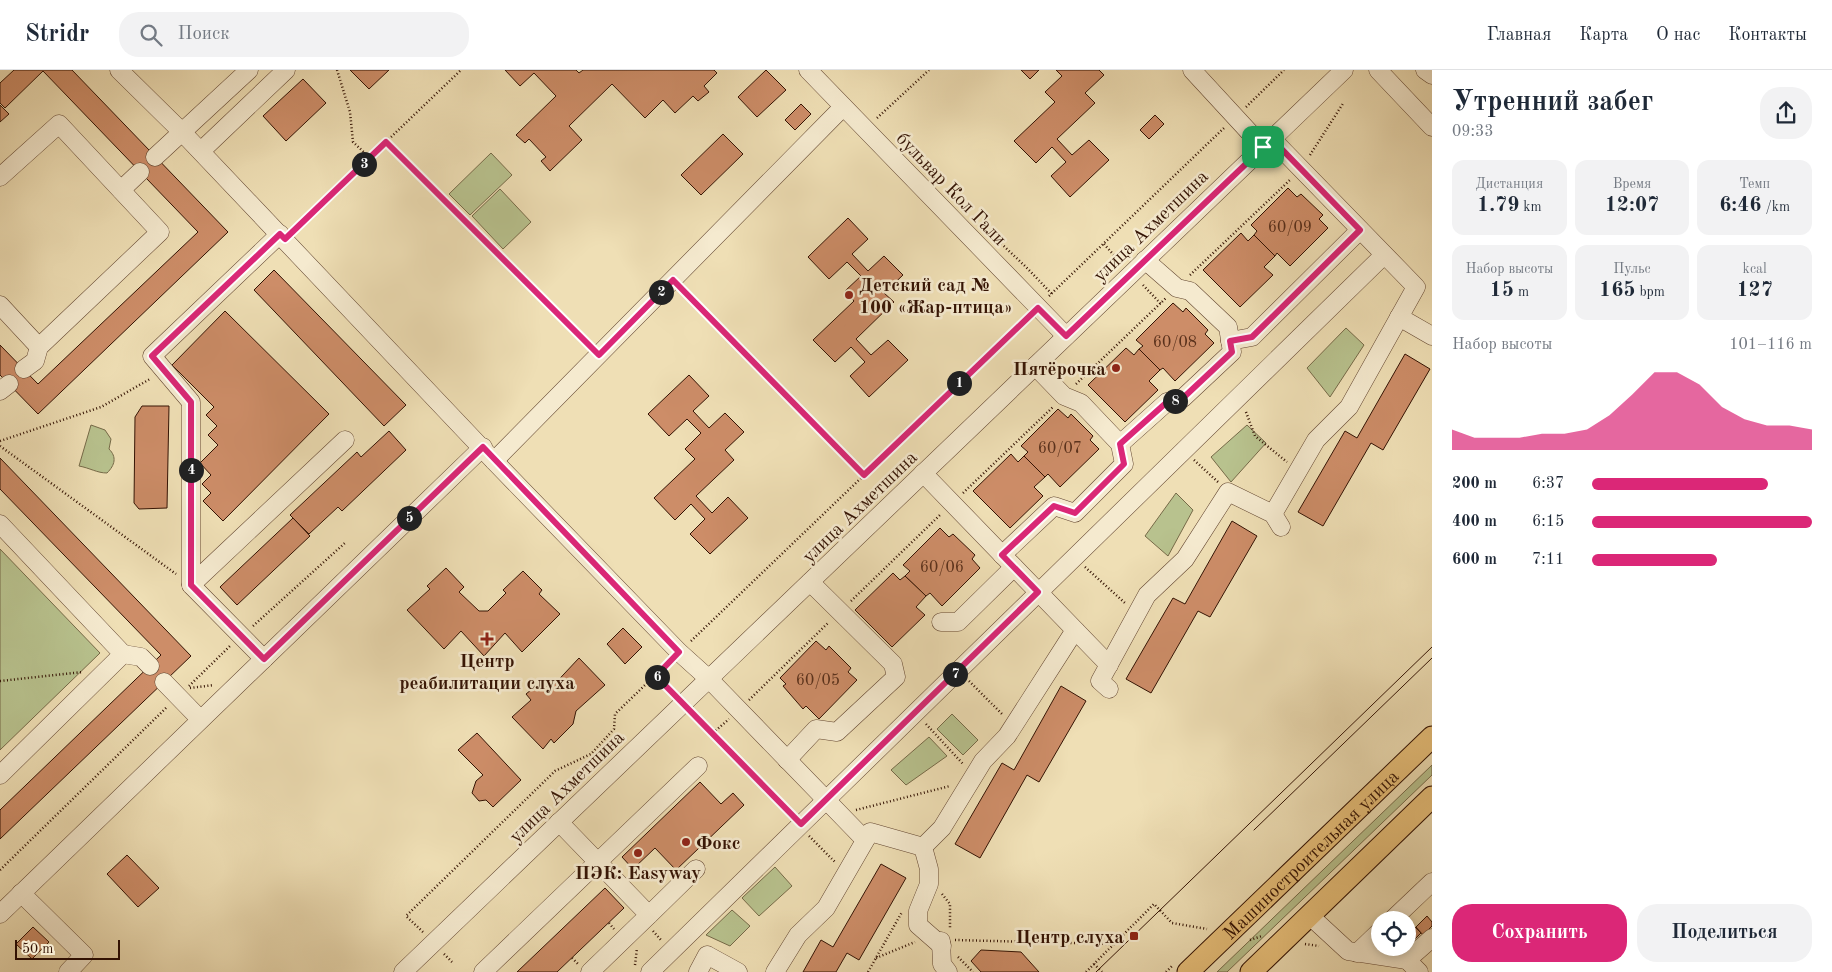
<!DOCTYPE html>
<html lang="ru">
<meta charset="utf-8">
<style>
:root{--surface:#fff;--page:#f2f2f3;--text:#1f2937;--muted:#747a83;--line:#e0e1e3;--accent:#db2777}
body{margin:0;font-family:"Old Standard TT",serif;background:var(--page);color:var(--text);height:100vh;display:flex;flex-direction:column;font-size:19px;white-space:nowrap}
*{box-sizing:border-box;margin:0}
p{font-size:16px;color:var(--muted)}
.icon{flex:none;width:28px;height:28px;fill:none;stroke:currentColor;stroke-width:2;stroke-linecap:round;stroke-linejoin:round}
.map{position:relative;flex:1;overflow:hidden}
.side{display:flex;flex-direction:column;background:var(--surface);width:400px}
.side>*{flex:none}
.buttons{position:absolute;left:1371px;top:841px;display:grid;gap:10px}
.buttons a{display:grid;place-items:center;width:45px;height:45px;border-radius:50%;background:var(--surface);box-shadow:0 2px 8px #0003;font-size:25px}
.scale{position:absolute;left:15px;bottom:12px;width:105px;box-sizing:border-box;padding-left:5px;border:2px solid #331203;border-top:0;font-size:14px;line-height:18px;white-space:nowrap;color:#331203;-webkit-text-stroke:4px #f5eacf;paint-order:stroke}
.pin{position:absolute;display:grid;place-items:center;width:42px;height:42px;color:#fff;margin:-21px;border-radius:10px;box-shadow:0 2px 8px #0006}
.km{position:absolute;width:25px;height:25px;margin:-12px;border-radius:50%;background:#222;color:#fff;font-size:14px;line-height:25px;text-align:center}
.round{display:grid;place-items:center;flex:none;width:52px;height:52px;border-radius:20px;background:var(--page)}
.summary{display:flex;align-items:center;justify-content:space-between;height:85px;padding:0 20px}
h1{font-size:28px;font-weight:600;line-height:38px}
.figures{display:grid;grid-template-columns:repeat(3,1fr);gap:8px;height:85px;padding:5px 20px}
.figures div{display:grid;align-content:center;border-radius:12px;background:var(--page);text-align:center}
.figures b{font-size:21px;font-weight:600}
.figures small{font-size:14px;font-weight:400}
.figures p{font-size:14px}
.chart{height:140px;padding:10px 20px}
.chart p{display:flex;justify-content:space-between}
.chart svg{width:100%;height:90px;margin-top:5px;fill:var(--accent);opacity:.7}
.cta{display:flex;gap:10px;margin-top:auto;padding:10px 20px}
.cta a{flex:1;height:58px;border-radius:20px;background:var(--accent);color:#fff;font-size:20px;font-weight:600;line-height:58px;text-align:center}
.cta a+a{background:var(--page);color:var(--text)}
ul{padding:0 20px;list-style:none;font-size:16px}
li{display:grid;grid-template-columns:80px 60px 1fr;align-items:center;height:38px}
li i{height:12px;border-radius:6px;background:var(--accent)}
header{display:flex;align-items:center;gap:30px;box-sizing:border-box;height:70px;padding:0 25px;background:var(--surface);border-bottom:1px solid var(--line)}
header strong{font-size:24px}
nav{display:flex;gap:28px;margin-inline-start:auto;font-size:18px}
.search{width:350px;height:45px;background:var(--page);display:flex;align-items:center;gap:12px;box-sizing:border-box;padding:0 18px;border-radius:20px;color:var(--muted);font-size:19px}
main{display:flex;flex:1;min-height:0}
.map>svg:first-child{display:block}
.green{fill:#b8c28e;stroke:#766a48}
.building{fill:#cd8d68;stroke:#331203}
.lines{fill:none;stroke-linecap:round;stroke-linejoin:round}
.minor-casing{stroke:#624530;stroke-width:19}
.major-casing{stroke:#331203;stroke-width:23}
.path{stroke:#331203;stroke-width:2.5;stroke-dasharray:1 2.5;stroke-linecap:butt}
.minor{stroke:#f5eacf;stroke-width:18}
.major{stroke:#e8c07a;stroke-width:21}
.tram{stroke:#331203;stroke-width:1}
.route-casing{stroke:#fff;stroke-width:10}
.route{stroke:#db2777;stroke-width:6}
.poi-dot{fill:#8f2418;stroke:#f5eacf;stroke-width:2}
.labels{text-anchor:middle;stroke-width:5;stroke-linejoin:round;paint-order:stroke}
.number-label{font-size:16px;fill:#5a311c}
.street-label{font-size:19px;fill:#331203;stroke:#f5eacf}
.poi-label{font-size:19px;font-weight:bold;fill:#331203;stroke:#f5eacf;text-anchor:start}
</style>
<header>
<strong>Stridr</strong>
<div class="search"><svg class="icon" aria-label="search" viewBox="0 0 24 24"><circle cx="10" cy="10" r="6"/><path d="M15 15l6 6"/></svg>Поиск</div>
<nav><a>Главная</a><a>Карта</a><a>О нас</a><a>Контакты</a></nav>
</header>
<main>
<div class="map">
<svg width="1432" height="902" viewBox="0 0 1432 902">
<rect width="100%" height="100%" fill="#efdfb5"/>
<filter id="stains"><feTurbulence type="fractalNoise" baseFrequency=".004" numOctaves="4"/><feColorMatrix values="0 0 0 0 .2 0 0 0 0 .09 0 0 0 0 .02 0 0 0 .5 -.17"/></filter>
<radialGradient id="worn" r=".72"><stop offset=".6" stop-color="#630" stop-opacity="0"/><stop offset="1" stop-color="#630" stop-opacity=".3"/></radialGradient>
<g class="green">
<path d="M491,83L512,105L470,145L449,124Z"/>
<path d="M500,119L531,152L503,179L472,146Z"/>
<path d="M1346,258L1364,275L1330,327L1307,298Z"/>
<path d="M91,355L105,360L111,369L109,379C117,387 115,395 107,403C97,403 90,398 79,396Z"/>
<path d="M1247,355L1266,373L1231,412L1211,387Z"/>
<path d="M1176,423L1193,440L1168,486L1145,466Z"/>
<path d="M0,479L100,583L0,680Z"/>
<path d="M952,644L978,670L963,685L937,659Z"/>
<path d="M929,667L947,686L906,715L891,700Z"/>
<path d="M1432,695V705L1227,902H1217Z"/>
<path d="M775,797L792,816L759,846L742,828Z"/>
<path d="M732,840L750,856L730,876L706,865Z"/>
</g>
<g class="building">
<path d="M14,0H72L228,162L38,344L0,305V275L38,314L198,162L43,1L5,38L0,33V13Z"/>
<path d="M350,0H389L369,19Z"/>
<path d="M505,0H576L579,3L583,0H714L717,3L704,16L709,22L698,31L693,26L675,43L663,30L645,48L612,14L569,56L582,70L550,101L541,91L546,87L529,69L525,73L516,65L556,26L534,3L520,16Z"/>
<path d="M766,0L786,20L757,47L738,27Z"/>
<path d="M1021,0H1039L1030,9Z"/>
<path d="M1056,0H1099L1104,5L1085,23L1095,33L1057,69L1072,85L1089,70L1109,90L1070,127L1051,106L1066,92L1052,77L1036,93L1014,71L1055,32L1045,22L1062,6Z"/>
<path d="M303,9L326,33L286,71L263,46Z"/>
<path d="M801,34L811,44L795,60L785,50Z"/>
<path d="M0,35L9,44L0,52Z"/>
<path d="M1155,45L1164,54L1149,69L1140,60Z"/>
<path d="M723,64L743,84L701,125L681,105Z"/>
<path d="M1288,118L1297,127L1301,124L1323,145L1319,149L1328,158L1290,196L1277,183L1275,186L1254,165L1257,161L1251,155Z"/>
<path d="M848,148L868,169L852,184L868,201L884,186L903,205L884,223L894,232L856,269L871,285L888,270L908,290L869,327L850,306L865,292L851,277L835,292L813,270L854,231L845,221L861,206L847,192L829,209L808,187Z"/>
<path d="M1241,163L1248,171L1254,165L1275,186L1264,197L1273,205L1240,237L1203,200Z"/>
<path d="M274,200L406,335L384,356L254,220Z"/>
<path d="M1173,233L1183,242L1186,238L1208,260L1205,264L1214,273L1175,311L1163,298L1160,300L1139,279L1143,276L1136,270Z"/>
<path d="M225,241L329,344L223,451L203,431L211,423L202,414L211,405L200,393L218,375L208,365L217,356L206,345L214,337L172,295Z"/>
<path d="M1126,278L1134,285L1139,279L1160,300L1149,311L1158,320L1125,352L1088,315Z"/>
<path d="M1405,284L1430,299L1383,380L1371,373L1323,456L1298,442L1345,361L1357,368Z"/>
<path d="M689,305L709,326L693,341L709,358L725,343L744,362L725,380L734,390L696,426L712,443L728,427L748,448L710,484L690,464L705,449L691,434L675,450L654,428L695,389L685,379L701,363L687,349L669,366L648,344Z"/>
<path d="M142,336H169L167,438L139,439L134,433L135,347Z"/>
<path d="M1058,339L1068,348L1071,344L1093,366L1090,370L1099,379L1060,417L1048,404L1045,407L1024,386L1028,382L1021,376Z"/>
<path d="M389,361L406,380L342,441L338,437L309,464L290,445L357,382L361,387Z"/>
<path d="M1011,384L1018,392L1024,386L1045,407L1034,417L1043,426L1010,458L973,421Z"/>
<path d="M0,388L191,586L0,769V740L161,585L0,419Z"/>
<path d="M293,448L310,466L237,535L220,517Z"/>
<path d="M1232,451L1257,466L1210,547L1198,541L1151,623L1126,609L1173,528L1185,534Z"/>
<path d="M940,458L949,467L953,464L975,485L972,489L980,498L942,536L930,523L926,526L905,506L910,501L903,495Z"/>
<path d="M446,498L464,517L459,522L479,541H488L506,523L503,520L523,501L542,520L539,524L560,544L522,582L505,563L484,586L461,561L444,579L407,540L430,519L427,516Z"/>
<path d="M893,503L900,510L905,506L926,526L916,537L925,545L892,577L855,540Z"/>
<path d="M623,558L642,577L625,594L607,574Z"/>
<path d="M816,571L826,580L829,576L851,598L848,602L857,610L819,649L806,636L803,639L783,616L786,614L780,608Z"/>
<path d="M579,588L605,615L576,641L573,654L554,673L551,669L543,679L512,647L531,630L526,624L536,616L539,620L545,615L549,620Z"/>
<path d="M1061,616L1086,631L1039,712L1027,705L980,788L955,774L1002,693L1014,700Z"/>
<path d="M477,663L521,710L493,737L486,730L479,731L472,723L476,711L483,705L458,680Z"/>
<path d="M700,712L721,734L733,723L744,735L676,800L655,778L633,799L622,787Z"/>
<path d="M127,785L159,818L138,837L107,804Z"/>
<path d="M881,794L906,808L859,890L847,883L836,902H803L821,870L833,877Z"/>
<path d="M605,818L624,838L557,902H517Z"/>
<path d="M1427,846L1432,852V856L1423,865L1416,857Z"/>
<path d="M33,857L49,872L32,889L16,874Z"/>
<path d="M1415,857L1421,863L1415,869L1410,863Z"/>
<path d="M981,880L1021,882L1039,902H981L971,891Z"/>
</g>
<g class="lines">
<g class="minor-casing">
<g id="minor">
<path d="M119,0L182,62L494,391L679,582L709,609L865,770"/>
<path d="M808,0L1066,266"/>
<path d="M1192,0L1263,77"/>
<path d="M1378,0L1432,57"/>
<path d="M1425,0L1432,5"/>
<path d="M1272,69L1416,217L1349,337L1316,370L1273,444"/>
<path d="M201,81L286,0"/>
<path d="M155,87L249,0"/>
<path d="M0,107L59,54L160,162L39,277L35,291L24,299"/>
<path d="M121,120L140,102"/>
<path d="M0,235L39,277"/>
<path d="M1399,247L1432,266"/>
<path d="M1230,271L1252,267L1360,160"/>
<path d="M0,321L9,314"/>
<path d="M1120,374L1167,332L1183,328L1232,282L1228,257L1190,221L1177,218L1145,190"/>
<path d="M494,391L843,37"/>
<path d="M923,403L1109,595"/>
<path d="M0,454L123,584L0,705"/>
<path d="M1002,485L1054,436L1075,443L1124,394L1120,374L1081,333L1064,326L1035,296"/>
<path d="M191,515L345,370"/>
<path d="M941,552H958L1014,497"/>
<path d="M123,584L141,587L150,596"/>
<path d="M264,589L191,515V332L152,286L280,164"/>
<path d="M164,612L200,649"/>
<path d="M1109,619L1100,611L1147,525L1185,489L1228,422L1273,444L1281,457"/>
<path d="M787,690L816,659L837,662L896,607L893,594L810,512"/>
<path d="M559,752L649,845L590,902"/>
<path d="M923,777L942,758L983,691L1007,666L1075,560"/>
<path d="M923,777L929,799V814L918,841V855L942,876"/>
<path d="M21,823L84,885L68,902"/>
<path d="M0,844L483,377"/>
<path d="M649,845L696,799"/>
<path d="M1309,845L1348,881L1407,890L1432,868"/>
<path d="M1392,850L1432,812"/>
<path d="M941,871L942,894L948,902"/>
<path d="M1357,883L1380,861"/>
<path d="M1407,890L1419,902"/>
<path d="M403,902L1344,0"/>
<path d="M483,902L698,696"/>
<path d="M650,902L1384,185"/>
<path d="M698,902L707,885L738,902"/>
<path d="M775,902L798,865L826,838L870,762L923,777"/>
</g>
</g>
<g class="major-casing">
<g id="major">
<path id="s1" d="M1188,902L1432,667"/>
<path d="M1251,902L1432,727"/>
</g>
</g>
<g class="path">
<path d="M337,0L350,42L353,72L370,88"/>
<path d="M1246,37L1284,0"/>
<path d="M877,48L929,0"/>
<path d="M386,72L589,275"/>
<path d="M1310,85L1344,32"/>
<path d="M295,159L461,0"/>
<path d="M991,164L1025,196L1052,224"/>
<path d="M1104,174L1121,193"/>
<path d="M1190,205L1291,109"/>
<path d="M1143,215L1161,234"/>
<path d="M683,220L864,405"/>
<path d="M1049,226L1225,57"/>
<path d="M1076,314L1166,228"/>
<path d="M1246,342L1255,366L1287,392"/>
<path d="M0,371L101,337L150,309"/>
<path d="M0,376L176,504"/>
<path d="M1194,390L1218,412"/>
<path d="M963,423L1053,337"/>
<path d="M1085,497L1125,533"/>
<path d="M851,531L941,444"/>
<path d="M253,556L346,472"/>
<path d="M691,571L1028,248"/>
<path d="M656,605L673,623"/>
<path d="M0,611L83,602"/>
<path d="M969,611L1002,644"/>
<path d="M189,616L230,576"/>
<path d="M190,618L214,615"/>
<path d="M749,630L829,552"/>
<path d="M694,644L792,744"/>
<path d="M926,654L963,694"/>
<path d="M713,663L729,649"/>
<path d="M856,740L950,716"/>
<path d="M809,766L835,792"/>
<path d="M0,800L167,637"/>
<path d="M942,824L950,834V858"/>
<path d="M609,853L614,859"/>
<path d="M653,861L661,870"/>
<path d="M423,862L406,846L555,701L591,684L614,659L615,644L669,592"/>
<path d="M955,870L1109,874L1112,876"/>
<path d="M1250,870L1262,866"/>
<path d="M1305,874L1319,876"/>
<path d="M444,884L452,892"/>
<path d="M958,887L973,902"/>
<path d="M572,888L578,894"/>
<path d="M876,888L915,872"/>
<path d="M1094,894L1102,902"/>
<path d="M635,895L637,878"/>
<path d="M868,902L902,842"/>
<path d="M1086,902L1154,834L1172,853L1207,859"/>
<path d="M1166,902L1172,896"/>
</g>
<use href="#minor" class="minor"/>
<use href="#major" class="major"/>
<g class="tram">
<path d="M1254,760L1432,588"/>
<path d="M1096,902L1432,577"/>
</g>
</g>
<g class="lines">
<g class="route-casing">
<path id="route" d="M1272,69L1360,160L1252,267L1230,271L1232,282L1183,328L1167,332L1120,374L1124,394L1075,443L1054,436L1002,485L1038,522L801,754L656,606L679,582L483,377L264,589L191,515V332L152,286L280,164L285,169L386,72L599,285L673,210L864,405L1038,238L1066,266Z"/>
</g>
<use href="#route" class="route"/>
</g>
<g class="poi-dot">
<circle cx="849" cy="225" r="5"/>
<circle cx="1116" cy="298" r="5"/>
<path d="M484.5 561.5h5v5h5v5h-5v5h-5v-5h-5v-5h5z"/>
<circle cx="686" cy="772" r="5"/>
<circle cx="638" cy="783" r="5"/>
<rect x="1129" y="861" width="10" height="10" rx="2.5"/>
</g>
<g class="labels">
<g class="number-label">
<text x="1290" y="162">60/09</text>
<text x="1175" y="277">60/08</text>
<text x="1060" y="383">60/07</text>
<text x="942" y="502">60/06</text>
<text x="818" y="615">60/05</text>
</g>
<g class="street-label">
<text transform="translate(952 118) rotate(46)" y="7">бульвар Кол Гали</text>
<text transform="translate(1150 155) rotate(-44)" y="7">улица Ахметшина</text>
<text transform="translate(859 436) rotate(-44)" y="7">улица Ахметшина</text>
<text transform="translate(566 716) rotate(-44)" y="7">улица Ахметшина</text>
<text dy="7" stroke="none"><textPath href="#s1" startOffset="170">Машиностроительная улица</textPath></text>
</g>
<g class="poi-label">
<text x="859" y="221">Детский сад №<tspan x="859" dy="22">100 «Жар-птица»</tspan></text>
<text x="1106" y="305" text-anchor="end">Пятёрочка</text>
<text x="487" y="597" text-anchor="middle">Центр<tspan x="487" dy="22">реабилитации слуха</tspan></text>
<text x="696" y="779">Фокс</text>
<text x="638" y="809" text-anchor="middle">ПЭК: Easyway</text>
<text x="1124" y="873" text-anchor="end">Центр слуха</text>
</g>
</g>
<rect width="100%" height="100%" filter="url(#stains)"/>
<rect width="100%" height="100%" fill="url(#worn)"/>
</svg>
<div class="buttons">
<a><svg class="icon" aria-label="locate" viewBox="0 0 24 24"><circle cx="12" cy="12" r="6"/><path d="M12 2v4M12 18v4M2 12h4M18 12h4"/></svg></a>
</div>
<div class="scale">50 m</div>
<div class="pin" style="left:1263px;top:77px;background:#1e9e55"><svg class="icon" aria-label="arrive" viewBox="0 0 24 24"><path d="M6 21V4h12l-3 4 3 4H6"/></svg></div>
<b class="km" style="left:959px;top:313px">1</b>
<b class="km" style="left:661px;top:222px">2</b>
<b class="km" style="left:364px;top:94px">3</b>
<b class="km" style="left:191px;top:400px">4</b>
<b class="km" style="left:409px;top:448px">5</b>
<b class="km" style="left:657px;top:607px">6</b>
<b class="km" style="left:955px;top:604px">7</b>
<b class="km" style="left:1175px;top:331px">8</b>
</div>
<section class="side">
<div class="summary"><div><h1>Утренний забег</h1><p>09:33</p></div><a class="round"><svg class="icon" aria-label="share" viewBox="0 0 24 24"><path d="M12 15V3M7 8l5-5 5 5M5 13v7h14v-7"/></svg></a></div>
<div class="figures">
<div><p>Дистанция</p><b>1.79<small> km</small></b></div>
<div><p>Время</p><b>12:07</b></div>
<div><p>Темп</p><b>6:46<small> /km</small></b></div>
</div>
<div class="figures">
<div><p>Набор высоты</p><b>15<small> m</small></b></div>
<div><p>Пульс</p><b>165<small> bpm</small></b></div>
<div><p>kcal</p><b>127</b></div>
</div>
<div class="chart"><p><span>Набор высоты</span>101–116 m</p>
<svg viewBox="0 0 160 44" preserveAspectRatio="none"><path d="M0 44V34L10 38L20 38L30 38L40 36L50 36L60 34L70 27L80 17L90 6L100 6L110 12L120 23L130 29L140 32L150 32L160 34V44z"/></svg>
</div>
<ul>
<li><b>200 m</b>6:37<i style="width:80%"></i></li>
<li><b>400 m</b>6:15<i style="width:100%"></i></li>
<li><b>600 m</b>7:11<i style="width:57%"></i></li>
</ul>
<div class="cta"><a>Сохранить</a><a>Поделиться</a></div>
</section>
</main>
